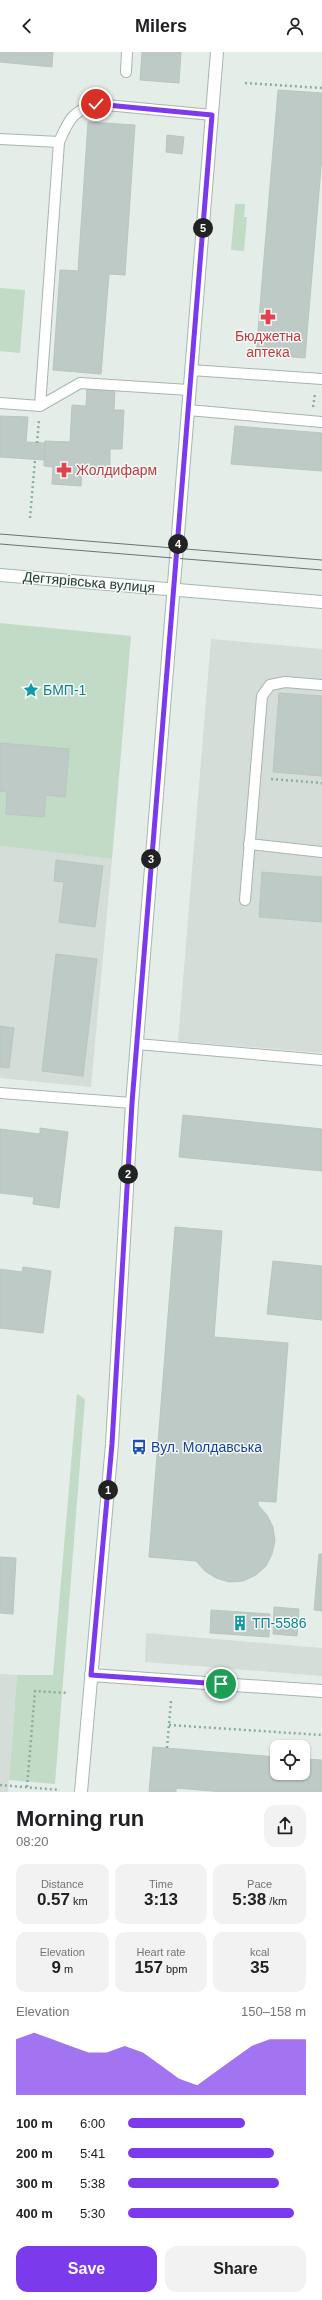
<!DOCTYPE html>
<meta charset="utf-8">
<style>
:root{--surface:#fff;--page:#f2f2f2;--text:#202124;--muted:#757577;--accent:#7c3aed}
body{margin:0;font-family:Helvetica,sans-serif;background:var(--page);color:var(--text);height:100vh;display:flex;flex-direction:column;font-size:15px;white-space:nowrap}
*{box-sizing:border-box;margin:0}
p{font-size:13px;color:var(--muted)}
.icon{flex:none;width:22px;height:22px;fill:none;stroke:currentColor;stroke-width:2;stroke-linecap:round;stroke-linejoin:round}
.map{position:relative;height:1740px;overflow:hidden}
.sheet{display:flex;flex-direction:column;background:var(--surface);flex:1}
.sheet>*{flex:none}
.tools{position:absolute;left:270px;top:1688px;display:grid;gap:8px}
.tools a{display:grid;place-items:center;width:40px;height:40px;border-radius:8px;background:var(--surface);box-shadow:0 1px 3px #0004;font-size:20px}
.pin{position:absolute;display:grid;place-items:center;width:34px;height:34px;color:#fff;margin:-17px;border:2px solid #fff;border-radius:50%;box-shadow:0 1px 4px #0007}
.km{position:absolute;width:20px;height:20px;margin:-10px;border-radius:50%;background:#222;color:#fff;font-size:11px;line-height:20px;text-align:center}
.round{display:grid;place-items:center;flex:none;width:42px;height:42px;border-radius:12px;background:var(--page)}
.overview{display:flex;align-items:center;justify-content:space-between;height:68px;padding:0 16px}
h1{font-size:22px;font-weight:600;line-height:30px}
.metrics{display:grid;grid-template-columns:repeat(3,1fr);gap:6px;height:68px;padding:4px 16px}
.metrics div{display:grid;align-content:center;border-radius:10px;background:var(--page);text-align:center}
.metrics b{font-size:17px;font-weight:600}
.metrics small{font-size:11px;font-weight:400}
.metrics p{font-size:11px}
.chart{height:112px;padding:8px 16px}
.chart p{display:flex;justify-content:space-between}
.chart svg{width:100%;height:72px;margin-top:4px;fill:var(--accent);opacity:.7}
.primary-button{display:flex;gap:8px;margin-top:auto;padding:8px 16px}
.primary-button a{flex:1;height:46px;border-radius:12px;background:var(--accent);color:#fff;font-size:16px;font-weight:600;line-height:46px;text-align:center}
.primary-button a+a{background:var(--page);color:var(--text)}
ul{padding:0 16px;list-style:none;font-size:13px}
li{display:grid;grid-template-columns:64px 48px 1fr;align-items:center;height:30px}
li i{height:10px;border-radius:5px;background:var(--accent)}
header{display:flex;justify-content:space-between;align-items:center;height:52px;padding:0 16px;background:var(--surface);font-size:18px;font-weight:600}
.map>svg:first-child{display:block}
.built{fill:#d4ddd8}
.green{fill:#c1dbc6}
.building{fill:#becac5;stroke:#b8c6bf}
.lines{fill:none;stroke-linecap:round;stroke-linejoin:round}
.lane-casing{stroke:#a8b5af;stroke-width:12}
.street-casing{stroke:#a8b5af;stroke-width:14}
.secondary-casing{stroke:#a5b7b0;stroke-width:14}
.path{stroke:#89ada0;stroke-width:2.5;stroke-dasharray:2 3;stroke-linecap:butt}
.lane{stroke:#fff;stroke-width:10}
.street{stroke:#fff;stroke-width:12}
.secondary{stroke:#fff;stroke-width:12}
.tram{stroke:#617871;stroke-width:1}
.route-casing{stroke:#fff;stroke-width:8}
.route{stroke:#7c3aed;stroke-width:5}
.labels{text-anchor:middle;stroke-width:3;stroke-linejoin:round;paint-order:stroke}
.health-label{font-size:14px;fill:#be3a42;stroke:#f6faf7}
.street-label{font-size:14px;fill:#263d35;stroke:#f6faf7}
.culture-label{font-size:14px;fill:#0d838f;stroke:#f6faf7;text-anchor:start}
.transit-label{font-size:14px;fill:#164399;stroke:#f6faf7;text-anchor:start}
</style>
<header><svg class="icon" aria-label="back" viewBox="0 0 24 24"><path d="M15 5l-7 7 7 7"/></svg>Milers<svg class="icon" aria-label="person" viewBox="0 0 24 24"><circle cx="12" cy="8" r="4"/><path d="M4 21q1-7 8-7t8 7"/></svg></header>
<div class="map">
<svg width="322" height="1740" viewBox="0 0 322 1740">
<rect width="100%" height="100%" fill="#e5ede9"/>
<g class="built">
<path d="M211,587L322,597V1001L178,989Z"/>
<path d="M0,794L112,807L91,1035L0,1026Z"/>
<path d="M146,1581L322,1596V1624L145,1610Z"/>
<path d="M0,1622L17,1623L8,1740H0Z"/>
</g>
<g class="green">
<path d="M235,152H245L244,165H247L244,199L231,198Z"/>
<path d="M0,236L25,238L20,301L0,299Z"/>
<path d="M0,571L131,584L112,807L0,794Z"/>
<path d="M77,1342L85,1347L55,1732L9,1728L17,1623H53Z"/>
</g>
<g class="building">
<path d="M0,0H53L52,15L0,10Z"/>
<path d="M142,0H181L179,31L140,28Z"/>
<path d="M278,38L322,41V104L307,282L258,278Z"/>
<path d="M88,70L135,73L125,223L109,222L101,322L53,318L60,218L78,219Z"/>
<path d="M167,83L184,85L182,102L166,100Z"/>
<path d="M258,278L307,282L305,306L256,302Z"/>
<path d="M87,334L115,336L114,358H124L122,397H110V418L82,416L81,434L52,432L53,415L44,414L45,389L70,390L72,353L86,354Z"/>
<path d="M0,364L28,365L26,390L45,391L44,408L0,405Z"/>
<path d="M235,374L322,381V419L231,412Z"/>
<path d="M279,641L322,644V724L273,720Z"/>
<path d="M0,691L69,697L65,745L46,743L44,765L6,762L7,740L0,739Z"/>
<path d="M56,808L103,814L95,875L59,870L64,830L54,829Z"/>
<path d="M262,820L322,825V870L259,865Z"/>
<path d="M56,902L97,907L83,1024L42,1019Z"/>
<path d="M0,974L14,976L9,1016L0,1015Z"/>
<path d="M183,1063L322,1077V1119L179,1105Z"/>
<path d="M40,1076L68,1080L59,1156L33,1152L34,1145L0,1141V1077L40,1082Z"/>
<path d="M175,1175L222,1179L214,1285L288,1291L276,1450L258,1449V1453L267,1463L273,1475L275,1489L272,1502L266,1514L256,1523L243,1529L229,1530L216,1526L205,1519L196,1509L149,1505Z"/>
<path d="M273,1209L322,1214V1268L267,1262Z"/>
<path d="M23,1215L51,1219L43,1281L0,1276V1217L22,1220Z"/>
<path d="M319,1502H322V1559L314,1558Z"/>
<path d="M0,1505L16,1506L13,1562L0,1561Z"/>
<path d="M274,1555L299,1557L297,1584L273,1582Z"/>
<path d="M211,1558L270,1562L269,1585L210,1581Z"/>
<path d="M153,1695L277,1705V1721H303V1707L322,1708V1740H224L176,1736V1740H149Z"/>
</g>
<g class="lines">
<g class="lane-casing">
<g id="lane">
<path d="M126,20L127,0"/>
<path d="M0,87L59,90"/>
<path d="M191,318L322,327"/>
<path d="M0,351L40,354L80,331L189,338"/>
<path d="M40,354L59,90C69,68 71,60 96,52L212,63"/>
<path d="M188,358L322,370"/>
<path d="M249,792L322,800"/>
<path d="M245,848L262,644L270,633L285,630L322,633"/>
<path d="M137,992L322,1008"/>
<path d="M0,1041L132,1051"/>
</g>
</g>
<g class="street-casing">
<path id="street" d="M91,1623L322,1639"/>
</g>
<g class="secondary-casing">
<g id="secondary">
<path d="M0,523L322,550"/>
<path d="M81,1740L112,1392L132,1051L217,0"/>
</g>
</g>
<g class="path">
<path d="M245,31L322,36"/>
<path d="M313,355L315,342"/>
<path d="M37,391L39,368"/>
<path d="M30,466L35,408"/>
<path d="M271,727L322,731"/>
<path d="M169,1673L322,1683"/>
<path d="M167,1696L171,1649"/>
<path d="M0,1733L60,1738"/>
<path d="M27,1735L35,1639L68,1641"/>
</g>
<use href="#lane" class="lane"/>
<use href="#street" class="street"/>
<use href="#secondary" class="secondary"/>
<g class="tram">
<path d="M0,482L322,508"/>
<path d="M0,492L322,518"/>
</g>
</g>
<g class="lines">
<g class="route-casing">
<path id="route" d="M96,52L212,63L132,1051L112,1392L91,1623L221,1632"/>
</g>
<use href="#route" class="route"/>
</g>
<defs>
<g id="pharmacy-bare" transform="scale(1.2)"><path d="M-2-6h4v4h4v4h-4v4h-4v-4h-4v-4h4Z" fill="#e0444e" stroke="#f6faf7" stroke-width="2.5" paint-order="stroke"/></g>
<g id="sight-bare" transform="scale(1.2)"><path d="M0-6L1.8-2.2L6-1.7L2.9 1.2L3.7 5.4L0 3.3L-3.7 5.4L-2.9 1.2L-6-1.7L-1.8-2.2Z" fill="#0f9aa8" stroke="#f6faf7" stroke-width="2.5" paint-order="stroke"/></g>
<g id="bus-bare" transform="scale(1.2)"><path d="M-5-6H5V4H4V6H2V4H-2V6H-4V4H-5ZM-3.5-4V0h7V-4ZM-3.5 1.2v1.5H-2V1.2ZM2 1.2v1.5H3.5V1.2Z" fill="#1a4fb4" stroke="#f6faf7" stroke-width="2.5" paint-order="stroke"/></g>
<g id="building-bare" transform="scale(1.2)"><path d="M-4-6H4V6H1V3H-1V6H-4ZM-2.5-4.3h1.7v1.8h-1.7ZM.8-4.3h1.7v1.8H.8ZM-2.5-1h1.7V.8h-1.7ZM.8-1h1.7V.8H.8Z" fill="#0f9aa8" stroke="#f6faf7" stroke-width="2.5" paint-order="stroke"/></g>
</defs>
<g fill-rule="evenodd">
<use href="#pharmacy-bare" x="268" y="265"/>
<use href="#pharmacy-bare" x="64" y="418"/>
<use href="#sight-bare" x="31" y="638"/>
<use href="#bus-bare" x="139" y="1395"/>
<use href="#building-bare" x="240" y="1571"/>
</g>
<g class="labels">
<g class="health-label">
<text x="268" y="289">Бюджетна<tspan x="268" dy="16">аптека</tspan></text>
<text x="76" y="423" text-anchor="start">Жолдифарм</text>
</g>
<g class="street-label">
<text transform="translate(89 530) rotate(5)" y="5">Дегтярівська вулиця</text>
</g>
<g class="culture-label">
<text x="43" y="643">БМП-1</text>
<text x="252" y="1576">ТП-5586</text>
</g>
<g class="transit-label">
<text x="151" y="1400">Вул. Молдавська</text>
</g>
</g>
</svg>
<div class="tools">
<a><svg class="icon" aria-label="locate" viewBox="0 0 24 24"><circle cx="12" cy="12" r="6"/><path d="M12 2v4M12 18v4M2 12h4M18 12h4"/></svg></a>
</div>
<div class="pin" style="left:221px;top:1632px;background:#1e9e55"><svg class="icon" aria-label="arrive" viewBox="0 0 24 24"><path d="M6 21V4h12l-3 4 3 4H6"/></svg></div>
<div class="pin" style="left:96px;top:52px;background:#d93025"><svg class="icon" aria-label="check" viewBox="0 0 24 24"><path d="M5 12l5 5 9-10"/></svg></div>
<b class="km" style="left:108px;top:1438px">1</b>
<b class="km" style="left:128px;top:1122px">2</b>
<b class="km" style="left:151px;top:807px">3</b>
<b class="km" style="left:178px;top:492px">4</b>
<b class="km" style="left:203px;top:176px">5</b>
</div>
<section class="sheet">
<div class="overview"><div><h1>Morning run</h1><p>08:20</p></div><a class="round"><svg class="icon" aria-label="share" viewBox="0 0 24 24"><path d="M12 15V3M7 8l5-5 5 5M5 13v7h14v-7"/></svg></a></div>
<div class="metrics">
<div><p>Distance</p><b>0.57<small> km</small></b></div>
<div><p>Time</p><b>3:13</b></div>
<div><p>Pace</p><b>5:38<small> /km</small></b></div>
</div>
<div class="metrics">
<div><p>Elevation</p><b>9<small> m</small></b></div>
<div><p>Heart rate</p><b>157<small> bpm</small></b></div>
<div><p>kcal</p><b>35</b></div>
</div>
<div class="chart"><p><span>Elevation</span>150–158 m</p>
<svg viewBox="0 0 160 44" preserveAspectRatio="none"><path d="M0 44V10L10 6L20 10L30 14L40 18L50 18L60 14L70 18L80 26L90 34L100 38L110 30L120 22L130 14L140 10L150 10L160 10V44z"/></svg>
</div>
<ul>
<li><b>100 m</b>6:00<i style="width:66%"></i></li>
<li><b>200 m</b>5:41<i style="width:82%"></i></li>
<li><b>300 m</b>5:38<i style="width:85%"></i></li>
<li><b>400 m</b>5:30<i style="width:93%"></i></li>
</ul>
<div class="primary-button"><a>Save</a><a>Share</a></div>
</section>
